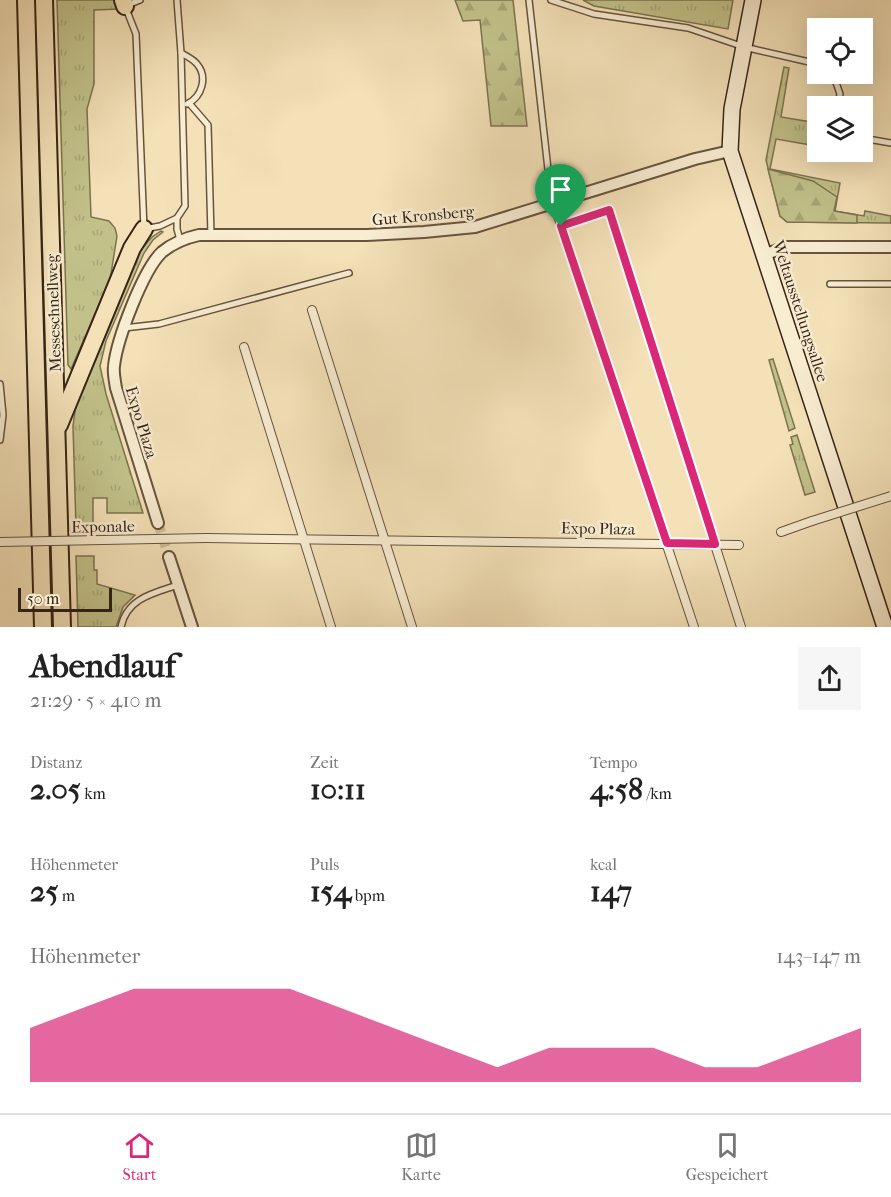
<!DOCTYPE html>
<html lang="de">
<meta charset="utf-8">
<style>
:root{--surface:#fff;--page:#f6f6f6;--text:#222;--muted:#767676;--line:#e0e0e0;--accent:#db2777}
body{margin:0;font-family:"IM FELL French Canon",serif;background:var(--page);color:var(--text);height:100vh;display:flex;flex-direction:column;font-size:22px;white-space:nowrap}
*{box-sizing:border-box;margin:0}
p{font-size:20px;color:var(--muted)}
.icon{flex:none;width:33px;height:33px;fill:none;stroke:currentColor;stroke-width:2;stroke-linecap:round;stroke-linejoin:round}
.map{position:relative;height:627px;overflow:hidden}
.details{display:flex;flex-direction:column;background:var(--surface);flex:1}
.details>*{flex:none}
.controls{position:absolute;left:807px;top:18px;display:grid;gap:12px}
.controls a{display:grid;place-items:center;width:66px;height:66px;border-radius:0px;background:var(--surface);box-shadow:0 6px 24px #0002;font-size:30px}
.scale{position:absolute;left:18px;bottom:15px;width:94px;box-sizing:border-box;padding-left:6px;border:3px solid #362517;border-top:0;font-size:16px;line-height:21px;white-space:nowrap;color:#362517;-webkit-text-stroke:4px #f8ecd1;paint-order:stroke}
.pin{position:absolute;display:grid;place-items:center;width:51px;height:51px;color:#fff;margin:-62px -26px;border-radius:50% 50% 50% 0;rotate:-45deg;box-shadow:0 0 6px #0007}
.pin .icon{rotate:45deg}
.round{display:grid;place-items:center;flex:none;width:63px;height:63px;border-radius:0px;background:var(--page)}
.head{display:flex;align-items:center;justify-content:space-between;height:102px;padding:0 30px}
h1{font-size:33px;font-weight:800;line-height:45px}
.figures{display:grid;grid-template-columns:repeat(3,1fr);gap:9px;height:102px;padding:6px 30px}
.figures div{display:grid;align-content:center}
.figures b{font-size:30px;font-weight:800}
.figures small{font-size:16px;font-weight:400}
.figures p{font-size:16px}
.chart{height:168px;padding:12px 30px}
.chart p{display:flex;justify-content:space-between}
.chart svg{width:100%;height:108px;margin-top:6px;fill:var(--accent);opacity:.7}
.tab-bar{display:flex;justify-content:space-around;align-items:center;height:84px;border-top:2px solid var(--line);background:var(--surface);font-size:16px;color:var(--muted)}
.tab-bar a{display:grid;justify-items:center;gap:3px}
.tab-bar .on{color:var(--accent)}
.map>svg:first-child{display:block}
.grass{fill:url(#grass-tufts);stroke:#7c7350;stroke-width:1.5}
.forest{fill:url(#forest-firs);stroke:#7c7350;stroke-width:1.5}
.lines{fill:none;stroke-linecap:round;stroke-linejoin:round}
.minor-tunnel{stroke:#cebb98;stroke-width:10;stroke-dasharray:10 5;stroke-linecap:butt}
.service-casing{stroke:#66543f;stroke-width:8}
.pedestrian-casing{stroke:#66543f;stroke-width:10}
.minor-casing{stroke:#66543f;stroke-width:14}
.secondary-casing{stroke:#362517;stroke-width:18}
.trunk-casing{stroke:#362517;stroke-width:20}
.service{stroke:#f8ecd1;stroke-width:5}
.pedestrian{stroke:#f8ecd1;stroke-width:8}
.minor{stroke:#f8ecd1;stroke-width:10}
.secondary{stroke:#f8ecd1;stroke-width:15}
.trunk{stroke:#f4e1b8;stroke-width:16}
.pedestrian-bridge-casing{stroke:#66543f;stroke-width:10;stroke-linecap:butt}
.pedestrian-bridge{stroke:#f8ecd1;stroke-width:8}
.route-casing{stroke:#fff;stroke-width:12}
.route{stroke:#db2777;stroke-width:8}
.labels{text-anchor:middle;stroke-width:5;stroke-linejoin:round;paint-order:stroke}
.street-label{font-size:16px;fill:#362517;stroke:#f8ecd1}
</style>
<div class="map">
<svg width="891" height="627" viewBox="0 0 891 627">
<defs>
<pattern id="grass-tufts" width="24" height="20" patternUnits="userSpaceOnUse" patternTransform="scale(1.5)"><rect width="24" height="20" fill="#c2c18a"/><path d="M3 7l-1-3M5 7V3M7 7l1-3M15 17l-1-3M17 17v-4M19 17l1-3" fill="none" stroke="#a7a676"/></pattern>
<pattern id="forest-firs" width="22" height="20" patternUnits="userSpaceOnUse" patternTransform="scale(1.5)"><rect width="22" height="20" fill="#c2c18a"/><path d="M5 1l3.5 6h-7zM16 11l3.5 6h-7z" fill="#a7a676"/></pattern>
</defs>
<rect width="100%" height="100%" fill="#f4e1b8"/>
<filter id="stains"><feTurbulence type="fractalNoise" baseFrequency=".00333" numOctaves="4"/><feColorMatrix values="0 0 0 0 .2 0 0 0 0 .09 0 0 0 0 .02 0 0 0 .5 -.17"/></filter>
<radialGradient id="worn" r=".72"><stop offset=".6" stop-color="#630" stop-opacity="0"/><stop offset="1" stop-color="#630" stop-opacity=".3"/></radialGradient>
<g class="grass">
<path d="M57,0H115L119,9L94,10V84L87,109L91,217L109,221L115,228L117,236L110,280L71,369L68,365Z"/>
<path d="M583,0H733L728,29L594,6Z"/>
<path d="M784,67L789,68L781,117L817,123V146L776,139L770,169L840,183L835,211L864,216L865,211L891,216V223L787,222L780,216L766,160Z"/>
<path d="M161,231L163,232L153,240L144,253L106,341L100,366L106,394L143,513H107V498H93V527H76L73,426L76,404L122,284L139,252L152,237Z"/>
<path d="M773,359L795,428L789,431L769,360Z"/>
<path d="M797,435L815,492L805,495L790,445L793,444L791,437Z"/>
<path d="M76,556H94V570H97V584L135,595L123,607L116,627H78Z"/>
</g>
<g class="forest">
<path d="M455,0H513L527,126H491L480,20L463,21Z"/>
<path d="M768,169L813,181L837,197L834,211L857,215V223L787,222L780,216Z"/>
</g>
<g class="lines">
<path class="minor-tunnel" d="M158,523L169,557"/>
<g class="service-casing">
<g id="service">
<path d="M140,0L125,6L136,34L144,229L160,226L177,218V229L180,240"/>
<path d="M177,0L181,53C186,56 193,59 197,64C208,77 202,97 187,104"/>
<path d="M529,0L550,187L554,204"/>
<path d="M551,0L594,14L688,28L744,47L818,64"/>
<path d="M833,74L840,94L838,106"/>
<path d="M189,103L208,125L211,235"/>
<path d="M862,138L891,143"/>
<path d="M177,218L185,206L181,53"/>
<path d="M830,284H891"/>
<path d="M124,328L159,324L349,273"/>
<path d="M0,384L3,415L0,440"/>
<path d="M121,627C127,598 154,593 178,585"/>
</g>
</g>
<g class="pedestrian-casing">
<g id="pedestrian">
<path d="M554,204L694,627"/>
<path d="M561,226L609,210L741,627"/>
<path d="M312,310L412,627"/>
<path d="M244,347L331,627"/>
<path d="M781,532L812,521"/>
<path d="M206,538L739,545"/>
</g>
</g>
<g class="minor-casing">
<g id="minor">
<path d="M763,255L786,247H891"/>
<path d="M158,523L116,388C115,381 113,373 114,366C117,339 143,270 162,252C173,243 185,238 199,235H367L424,232L475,227L695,159L730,151"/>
<path d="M169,557L192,627"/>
</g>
</g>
<g class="secondary-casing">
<path id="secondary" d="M753,0L732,109L730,151L885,627"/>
</g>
<g class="trunk-casing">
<g id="trunk">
<path d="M26,0L43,627"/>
<path d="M44,0L62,627"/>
<path d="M123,0L125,6"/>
<path d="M59,425L132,248L144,229"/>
</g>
</g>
<use href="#service" class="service"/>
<use href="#pedestrian" class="pedestrian"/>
<use href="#minor" class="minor"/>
<use href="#secondary" class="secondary"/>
<use href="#trunk" class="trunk"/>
<g class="pedestrian-bridge-casing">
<g id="pedestrian-bridge">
<path d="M812,521L891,496"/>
<path d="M0,542L206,538"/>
</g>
</g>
<use href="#pedestrian-bridge" class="pedestrian-bridge"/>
</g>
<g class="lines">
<g class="route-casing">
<path id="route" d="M609,210L711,531L715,544L667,543L561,226Z"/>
</g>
<use href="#route" class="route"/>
</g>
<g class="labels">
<g class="street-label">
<text transform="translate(423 215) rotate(-5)" y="6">Gut Kronsberg</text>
<text transform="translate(801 311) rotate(72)" y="6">Weltausstellungsallee</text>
<text transform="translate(53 313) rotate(-92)" y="6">Messeschnellweg</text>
<text transform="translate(142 422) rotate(73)" y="6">Expo Plaza</text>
<text transform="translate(103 526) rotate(-1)" y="6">Exponale</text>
<text transform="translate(598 528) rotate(1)" y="6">Expo Plaza</text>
</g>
</g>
<rect width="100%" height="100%" filter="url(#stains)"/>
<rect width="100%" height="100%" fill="url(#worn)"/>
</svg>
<div class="controls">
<a><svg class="icon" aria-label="locate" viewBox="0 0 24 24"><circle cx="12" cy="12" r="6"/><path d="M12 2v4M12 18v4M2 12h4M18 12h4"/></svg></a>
<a><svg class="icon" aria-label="layers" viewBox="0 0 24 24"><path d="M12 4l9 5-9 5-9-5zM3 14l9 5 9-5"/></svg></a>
</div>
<div class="scale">50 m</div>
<div class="pin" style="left:561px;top:226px;background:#1e9e55"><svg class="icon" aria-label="arrive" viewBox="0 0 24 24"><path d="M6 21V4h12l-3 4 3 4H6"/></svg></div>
</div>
<section class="details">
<div class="head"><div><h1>Abendlauf</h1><p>21:29 · 5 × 410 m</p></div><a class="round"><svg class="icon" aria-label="share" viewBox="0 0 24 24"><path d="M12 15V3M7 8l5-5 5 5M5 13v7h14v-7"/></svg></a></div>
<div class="figures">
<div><p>Distanz</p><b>2.05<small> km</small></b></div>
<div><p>Zeit</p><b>10:11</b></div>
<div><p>Tempo</p><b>4:58<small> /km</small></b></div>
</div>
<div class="figures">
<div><p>Höhenmeter</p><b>25<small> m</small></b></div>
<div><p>Puls</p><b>154<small> bpm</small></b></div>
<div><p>kcal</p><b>147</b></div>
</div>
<div class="chart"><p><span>Höhenmeter</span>143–147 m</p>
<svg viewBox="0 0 160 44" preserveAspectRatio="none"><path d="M0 44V22L10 14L20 6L30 6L40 6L50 6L60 14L70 22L80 30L90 38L100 30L110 30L120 30L130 38L140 38L150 30L160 22V44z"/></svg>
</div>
</section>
<nav class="tab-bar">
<a class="on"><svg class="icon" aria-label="home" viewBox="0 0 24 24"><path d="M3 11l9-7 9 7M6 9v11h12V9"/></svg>Start</a>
<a><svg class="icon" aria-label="map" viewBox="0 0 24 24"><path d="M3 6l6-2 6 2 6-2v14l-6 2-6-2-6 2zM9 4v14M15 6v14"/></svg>Karte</a>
<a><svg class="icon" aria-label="saved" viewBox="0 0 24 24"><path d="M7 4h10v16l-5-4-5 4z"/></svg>Gespeichert</a>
</nav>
